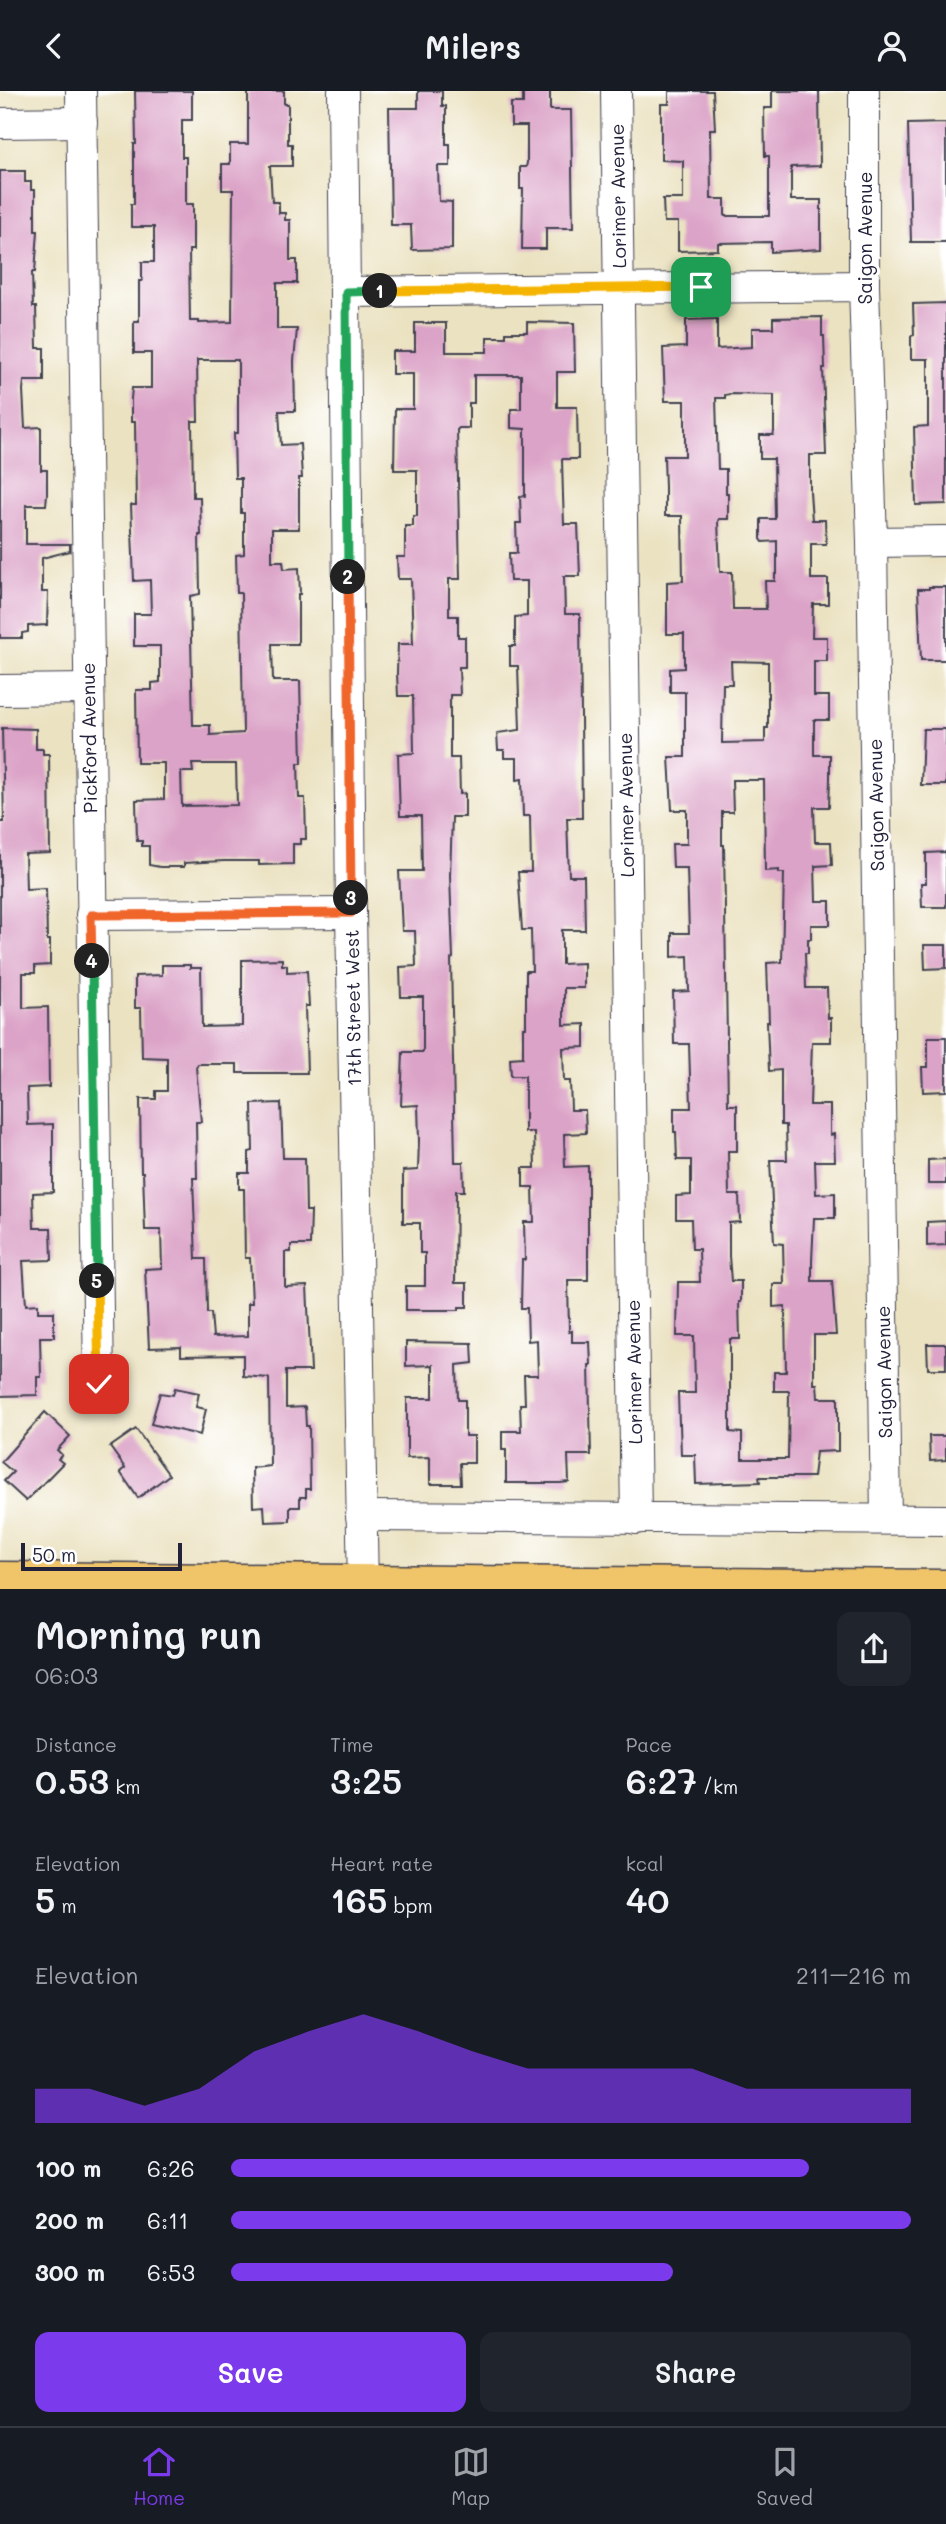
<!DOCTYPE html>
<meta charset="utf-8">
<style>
:root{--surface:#171b24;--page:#20242c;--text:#f1f3f6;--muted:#9ea1a6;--line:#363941;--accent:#7c3aed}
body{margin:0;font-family:Mali,sans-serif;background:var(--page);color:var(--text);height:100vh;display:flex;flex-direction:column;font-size:26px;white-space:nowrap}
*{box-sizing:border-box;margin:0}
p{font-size:23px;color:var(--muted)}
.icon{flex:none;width:38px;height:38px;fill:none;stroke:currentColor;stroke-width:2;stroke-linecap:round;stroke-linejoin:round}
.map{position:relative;height:1498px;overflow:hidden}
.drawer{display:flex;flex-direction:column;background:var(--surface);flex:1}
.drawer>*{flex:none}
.scale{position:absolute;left:21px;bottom:18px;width:161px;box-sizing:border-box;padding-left:7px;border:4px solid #22223b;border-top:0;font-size:19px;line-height:24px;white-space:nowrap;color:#22223b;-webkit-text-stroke:5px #fff;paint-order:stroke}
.pin{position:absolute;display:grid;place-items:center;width:60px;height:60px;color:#fff;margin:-30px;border-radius:14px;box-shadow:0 4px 10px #0006}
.km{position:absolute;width:35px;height:35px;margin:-18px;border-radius:50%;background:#222;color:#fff;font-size:19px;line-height:35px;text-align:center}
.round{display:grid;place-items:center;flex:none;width:74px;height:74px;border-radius:14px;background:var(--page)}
.overview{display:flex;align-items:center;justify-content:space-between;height:119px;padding:0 35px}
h1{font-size:38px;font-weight:600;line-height:52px}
.stats{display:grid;grid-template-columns:repeat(3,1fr);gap:10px;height:119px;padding:7px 35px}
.stats div{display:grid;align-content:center}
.stats b{font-size:35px;font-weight:600}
.stats small{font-size:19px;font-weight:400}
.stats p{font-size:19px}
.chart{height:196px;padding:14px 35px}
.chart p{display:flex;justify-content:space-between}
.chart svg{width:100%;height:126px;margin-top:7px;fill:var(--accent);opacity:.7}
.button{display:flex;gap:14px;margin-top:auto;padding:14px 35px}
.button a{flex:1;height:80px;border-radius:14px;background:var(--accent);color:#fff;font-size:28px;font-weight:600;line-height:80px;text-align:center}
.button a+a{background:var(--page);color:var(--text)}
ul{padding:0 35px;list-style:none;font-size:23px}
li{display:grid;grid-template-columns:112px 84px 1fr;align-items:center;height:52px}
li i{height:18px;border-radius:9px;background:var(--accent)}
header{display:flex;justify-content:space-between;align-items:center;height:91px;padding:0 35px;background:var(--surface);font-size:32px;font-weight:600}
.menu{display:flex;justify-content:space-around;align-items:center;height:98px;border-top:2px solid var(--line);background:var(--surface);font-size:19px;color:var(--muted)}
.menu a{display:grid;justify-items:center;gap:4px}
.menu .on{color:var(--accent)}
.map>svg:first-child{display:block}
.building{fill:#dba3c7;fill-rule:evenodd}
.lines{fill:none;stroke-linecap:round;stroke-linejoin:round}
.minor-casing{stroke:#403f4f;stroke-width:32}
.major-casing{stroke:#403f4f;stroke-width:41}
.minor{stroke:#fff;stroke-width:30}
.major{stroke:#f0c469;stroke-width:38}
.split-1-casing{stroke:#fff;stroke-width:14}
.split-2-casing{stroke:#fff;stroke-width:14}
.split-3-casing{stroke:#fff;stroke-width:14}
.split-4-casing{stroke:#fff;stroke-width:14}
.split-5-casing{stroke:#fff;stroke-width:14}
.split-6-casing{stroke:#fff;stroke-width:14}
.split-1{stroke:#f5b400;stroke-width:9}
.split-2{stroke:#22a559;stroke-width:9}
.split-3{stroke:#f0652b;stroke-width:9}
.split-4{stroke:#f0652b;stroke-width:9}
.split-5{stroke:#22a559;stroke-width:9}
.split-6{stroke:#f5b400;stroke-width:9}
.labels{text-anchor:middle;stroke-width:6;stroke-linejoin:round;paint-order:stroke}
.street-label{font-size:19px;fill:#22223b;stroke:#fff}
</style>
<header><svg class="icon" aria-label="back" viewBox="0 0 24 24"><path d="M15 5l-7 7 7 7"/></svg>Milers<svg class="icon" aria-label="person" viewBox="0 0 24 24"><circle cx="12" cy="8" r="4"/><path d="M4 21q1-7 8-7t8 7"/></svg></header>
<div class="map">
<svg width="946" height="1499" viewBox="0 0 946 1499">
<rect width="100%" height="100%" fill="#fff"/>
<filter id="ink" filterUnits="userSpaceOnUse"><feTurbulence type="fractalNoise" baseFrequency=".0143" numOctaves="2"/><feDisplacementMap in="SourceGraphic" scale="14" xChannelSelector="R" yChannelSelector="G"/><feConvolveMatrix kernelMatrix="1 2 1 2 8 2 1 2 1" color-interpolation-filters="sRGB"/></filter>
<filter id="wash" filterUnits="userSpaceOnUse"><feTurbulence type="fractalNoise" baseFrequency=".00686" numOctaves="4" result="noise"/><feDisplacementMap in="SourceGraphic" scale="28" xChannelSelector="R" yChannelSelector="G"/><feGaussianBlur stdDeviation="1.57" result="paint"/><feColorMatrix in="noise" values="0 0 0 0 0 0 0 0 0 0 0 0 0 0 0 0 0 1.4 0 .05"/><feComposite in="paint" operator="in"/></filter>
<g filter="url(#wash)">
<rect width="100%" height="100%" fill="#ebe2c1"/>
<g id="blocks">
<g class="building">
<path d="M135,0H192V29H182V66H186V113H193V159H189L190,230H199V232L232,231L233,99H222V73H230V53H248V0H284V13H288V53H292V75H270L272,111H279V122H285V129H290V169H297V192H277V238H297L294,270L295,320H279L281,354L300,353L302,387H299V438H272V470H283L284,478L299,477L300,503H298V553H272L273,590H300L302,672H298L299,707H305L306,748H300V753H293V773L259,774V770H224L184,772V776H160L149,774V755H142V750H137L136,709L164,708V672H137L136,599H152V592L160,591V555H134V523H151L150,489L134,490L131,414H136L135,331H131V308L132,297H151V262H134V230H139V190H142V171H154V136H131V113H134V53H136ZM197,269H238V342H234L235,387H241V422H244V463L236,464L237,502H241L243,642L210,644V634H193L190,505L200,503L199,444H201L200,406H193L192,330H198ZM192,673H236L237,714L182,715L181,681H193Z"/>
<path d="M418,0H442V15H446V53H450V75H438L439,110L452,111V158L412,159L411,134H391L389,17H418Z"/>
<path d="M523,0H550V19H571L573,137H546V158H522L523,98H520V76H526L527,72V35H511V12H523Z"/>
<path d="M669,0H713L715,38H710L711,108H725V125H769V65H765L764,17H772V0H819L820,75L791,76V109H821V158L771,161V151L718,152V159L678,160V131H664L663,108H683V70L661,69V13H669Z"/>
<path d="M946,32V151H911L908,33Z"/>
<path d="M0,80H25V91H31V99H35V140H38L35,181H32L33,216H36L37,257H44V290H24L23,299L25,337L41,336V379H47V403L46,414H26V453H70V460L42,467V501H48L47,534L28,535V541L22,542V547H0Z"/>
<path d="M946,212V413L916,414L914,336L928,335V268H911V245L914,244L913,213Z"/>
<path d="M822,226V245H824L825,277H823L826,364H810V401L812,429H825L826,453H811V488H828V513H813L812,546H827V570H814V605H829V629H814V664H830V687L829,716H814L815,751H831L832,774L815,775L816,810H830V834H811V848H808V862H805L806,897H827L828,927H831V951H812L810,1014H830V1044L834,1043L835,1070H815L816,1103L835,1102V1127H814L812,1170V1190H832L836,1244H814V1293H817L818,1307H838V1360L816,1361L813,1386H759L760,1391L696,1393L695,1364H681L680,1333H679L678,1302H695L694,1245H677L678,1191H700L699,1158H692L691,1128H676V1105L691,1104V1069H677L676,1041H674V1017H691L689,953H674L673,901L689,900L688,865L672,866V842H689L687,777H673L672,753H687V719H672L669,666H685V601H670V578L684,577V543H667V491L683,490L682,425H665V397L664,365H685V310H665L663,257L686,256V229L717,228V258L752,256V237H773V227ZM730,303L774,304V341L773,344H760V368H774L775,428H761V448L763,451L777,450V483H775V490H765L766,518H733L732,481H720L718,430L719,428H728V402H726V378H718L716,307H725V304ZM731,570L768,571V637H765V651L722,652L723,593H732ZM732,689H764L765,780L779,779V782H784L782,871L767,872L769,931H767L769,980L781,979V1034H786L787,1069H770L774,1152L783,1153L784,1193H773V1216L785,1215L786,1281H774V1300H789L788,1368H742V1342L730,1341V1248H740L739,1211H741V1190H731L729,1165V1132L740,1131L739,1104H729L728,1060H737V1014H728L724,754H722V721H733Z"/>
<path d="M527,231L574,232L575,281H557V316H577L578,368H562L563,405L564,433H578L580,485H564L565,523H580L582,727H567L569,785H584L585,839H562V873L584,872V897H564V934L585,933V956L563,957L564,990H570L571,1019H585L586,1042L564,1043L565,1076L588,1075V1189H568L569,1241L572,1240V1251H590L591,1274H589L591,1364H568L569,1391L560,1392H506V1359H502V1340H521L520,1313H525L524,1284H538L537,1249L528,1250L527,1217H521L522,1169H525L524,1131H534L533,1096H523V1077H535L534,1041H525V985H511L510,967L523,966V936H526V880H532L531,839H522L518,781H531L530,725H523L522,688L517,689V667H504V659H498L497,642L520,639L518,575H510V555H515V526L527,525V490H510L509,462H517L516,432H521L520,406L525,405V338L511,337V318H521V284H474V312H469V337H459L457,339L460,488H449V525H458V546H465V576H459L460,604H450V667H459L460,703L465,702V726H452L450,785L453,867L451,868L455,1071H463L464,1100H456L455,1192H467V1216H459V1219H406V1195H425V1162H420V1132H403V1080L418,1079L419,1049L418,1014L401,1015L403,961H423V906H401L400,876L416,875L415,840H402L399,780H422L421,725H400L398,663L414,662L413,605H398L397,582L398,553H413L411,488H398L397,466H405V435H413V425H417V379H394L395,318H413V283H392V260H415V232H446V261H487V246H506V241H527Z"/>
<path d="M929,496H946V569H921L918,498H929Z"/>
<path d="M2,637L36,638V658H43V663H49L50,762L25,763L26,798L46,797L47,849H50V874L35,875V882H23V917L48,916L49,996L27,997L28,1034L53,1033V1101L33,1102L34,1137H51L52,1169L23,1170L26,1214L38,1213V1221H54V1246H40L41,1286H37V1304L0,1305V731H4Z"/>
<path d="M923,638H946V694H921Z"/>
<path d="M946,761V816H922L921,792H926V762Z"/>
<path d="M924,854H946V877L925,878Z"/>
<path d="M282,868V874H287V881L307,880L309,915H305L307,982H237V973H198L196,976L201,1031H196L197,1087H193L196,1168H206L207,1222H211L213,1246L248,1245V1212H252L250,1167H245L244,1098H239V1082H249V1061L253,1060L252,1013L281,1012L283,1067H305L306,1120H311L310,1154H291V1161H285V1196L307,1195L311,1280H286V1317L305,1316L306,1335H309L310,1398H306V1406H300V1416H290V1430L265,1431L264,1415L253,1416L252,1377L270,1375L269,1287L243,1285V1264L181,1265V1256L149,1257L145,1178L162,1177L161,1139H145L143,1081H141L140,1008H156V1000H167V967L142,966L141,917H135V885L162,884V874H190V877H201L202,936L242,935V869Z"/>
<path d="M928,946H946V1000L923,1001L922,976H928Z"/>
<path d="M946,1068V1093H928V1069Z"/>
<path d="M946,1130V1154L927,1155V1131Z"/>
<path d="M406,1251L472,1252L473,1272L457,1274L458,1309H465V1345H474V1372H460L461,1393H430V1366L407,1367V1307H433V1274L406,1275Z"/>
<path d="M927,1253H946V1278H928Z"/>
<path d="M175,1297L199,1302L196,1316L206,1318L200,1344L151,1333L160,1302L173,1304Z"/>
<path d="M45,1321L70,1345L57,1359L62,1364L58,1368L63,1372L26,1410L4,1390L13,1381L1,1371Z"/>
<path d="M136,1338L169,1384L138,1407L120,1381L125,1377L110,1356Z"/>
<path d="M929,1345H946V1369L930,1370Z"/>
</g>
</g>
</g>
<g filter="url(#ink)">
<use href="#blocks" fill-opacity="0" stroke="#403f4f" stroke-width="2"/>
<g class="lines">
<g class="minor-casing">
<g id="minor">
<path d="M81,0L99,1293"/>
<path d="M343,0L351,822L363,1499"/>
<path d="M616,0L636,1428"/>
<path d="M864,0V195L872,451L886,1428"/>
<path d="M0,32L82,31"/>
<path d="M346,201L864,195"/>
<path d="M872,451L946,450"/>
<path d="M0,599L89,598"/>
<path d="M91,824L351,822"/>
<path d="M361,1425L946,1429"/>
</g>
</g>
<g class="major-casing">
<path id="major" d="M0,1490L946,1498"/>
</g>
<use href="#minor" class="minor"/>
<use href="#major" class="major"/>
</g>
</g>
<g class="lines" filter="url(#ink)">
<g class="split-1-casing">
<path id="split-1" d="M380,200L701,196"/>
</g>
<g class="split-2-casing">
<path id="split-2" d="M348,486L346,201L380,200"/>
</g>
<g class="split-3-casing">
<path id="split-3" d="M348,486L351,807"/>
</g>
<g class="split-4-casing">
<path id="split-4" d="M92,870L91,824L351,822V807"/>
</g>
<g class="split-5-casing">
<path id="split-5" d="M92,870L97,1190"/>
</g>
<g class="split-6-casing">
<path id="split-6" d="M97,1190L99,1293"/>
</g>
<use href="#split-1" class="split-1"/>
<use href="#split-2" class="split-2"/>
<use href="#split-3" class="split-3"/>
<use href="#split-4" class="split-4"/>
<use href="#split-5" class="split-5"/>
<use href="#split-6" class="split-6"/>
</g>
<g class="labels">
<g class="street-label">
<text transform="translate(618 105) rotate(-91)" y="7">Lorimer Avenue</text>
<text transform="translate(865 147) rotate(-90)" y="7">Saigon Avenue</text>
<text transform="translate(89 647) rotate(-91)" y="7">Pickford Avenue</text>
<text transform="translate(626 714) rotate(-91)" y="7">Lorimer Avenue</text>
<text transform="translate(876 714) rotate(-91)" y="7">Saigon Avenue</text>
<text transform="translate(353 917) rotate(-91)" y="7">17th Street West</text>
<text transform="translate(634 1281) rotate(-91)" y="7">Lorimer Avenue</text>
<text transform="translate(884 1281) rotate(-91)" y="7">Saigon Avenue</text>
</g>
</g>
</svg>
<div class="scale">50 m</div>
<div class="pin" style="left:701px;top:196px;background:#1e9e55"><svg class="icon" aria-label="arrive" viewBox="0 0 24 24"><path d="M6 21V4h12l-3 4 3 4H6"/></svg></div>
<div class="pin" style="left:99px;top:1293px;background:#d93025"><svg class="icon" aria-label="check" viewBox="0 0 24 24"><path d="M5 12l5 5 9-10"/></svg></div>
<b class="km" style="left:380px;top:200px">1</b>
<b class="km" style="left:348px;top:486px">2</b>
<b class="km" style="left:351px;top:807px">3</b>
<b class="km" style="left:92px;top:870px">4</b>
<b class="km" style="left:97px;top:1190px">5</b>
</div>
<section class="drawer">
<div class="overview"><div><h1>Morning run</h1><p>06:03</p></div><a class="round"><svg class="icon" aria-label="share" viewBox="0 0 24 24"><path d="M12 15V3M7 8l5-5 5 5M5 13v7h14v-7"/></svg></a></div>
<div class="stats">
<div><p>Distance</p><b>0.53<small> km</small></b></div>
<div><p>Time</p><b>3:25</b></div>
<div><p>Pace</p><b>6:27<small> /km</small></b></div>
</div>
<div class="stats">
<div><p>Elevation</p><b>5<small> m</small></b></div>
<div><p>Heart rate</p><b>165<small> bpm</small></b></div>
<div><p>kcal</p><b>40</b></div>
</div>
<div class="chart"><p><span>Elevation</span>211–216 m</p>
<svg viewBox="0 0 160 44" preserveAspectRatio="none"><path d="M0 44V32L10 32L20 38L30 32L40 19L50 12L60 6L70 12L80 19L90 25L100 25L110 25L120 25L130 32L140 32L150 32L160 32V44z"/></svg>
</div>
<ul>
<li><b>100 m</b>6:26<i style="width:85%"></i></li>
<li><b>200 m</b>6:11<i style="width:100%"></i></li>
<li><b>300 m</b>6:53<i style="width:65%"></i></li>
</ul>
<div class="button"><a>Save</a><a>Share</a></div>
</section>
<nav class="menu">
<a class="on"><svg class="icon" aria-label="home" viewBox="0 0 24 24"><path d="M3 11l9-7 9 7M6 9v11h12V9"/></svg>Home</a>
<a><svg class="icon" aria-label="map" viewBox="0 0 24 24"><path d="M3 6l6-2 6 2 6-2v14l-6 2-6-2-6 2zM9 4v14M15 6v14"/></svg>Map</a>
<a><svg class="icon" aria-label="saved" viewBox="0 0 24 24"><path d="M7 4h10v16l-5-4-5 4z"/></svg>Saved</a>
</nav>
